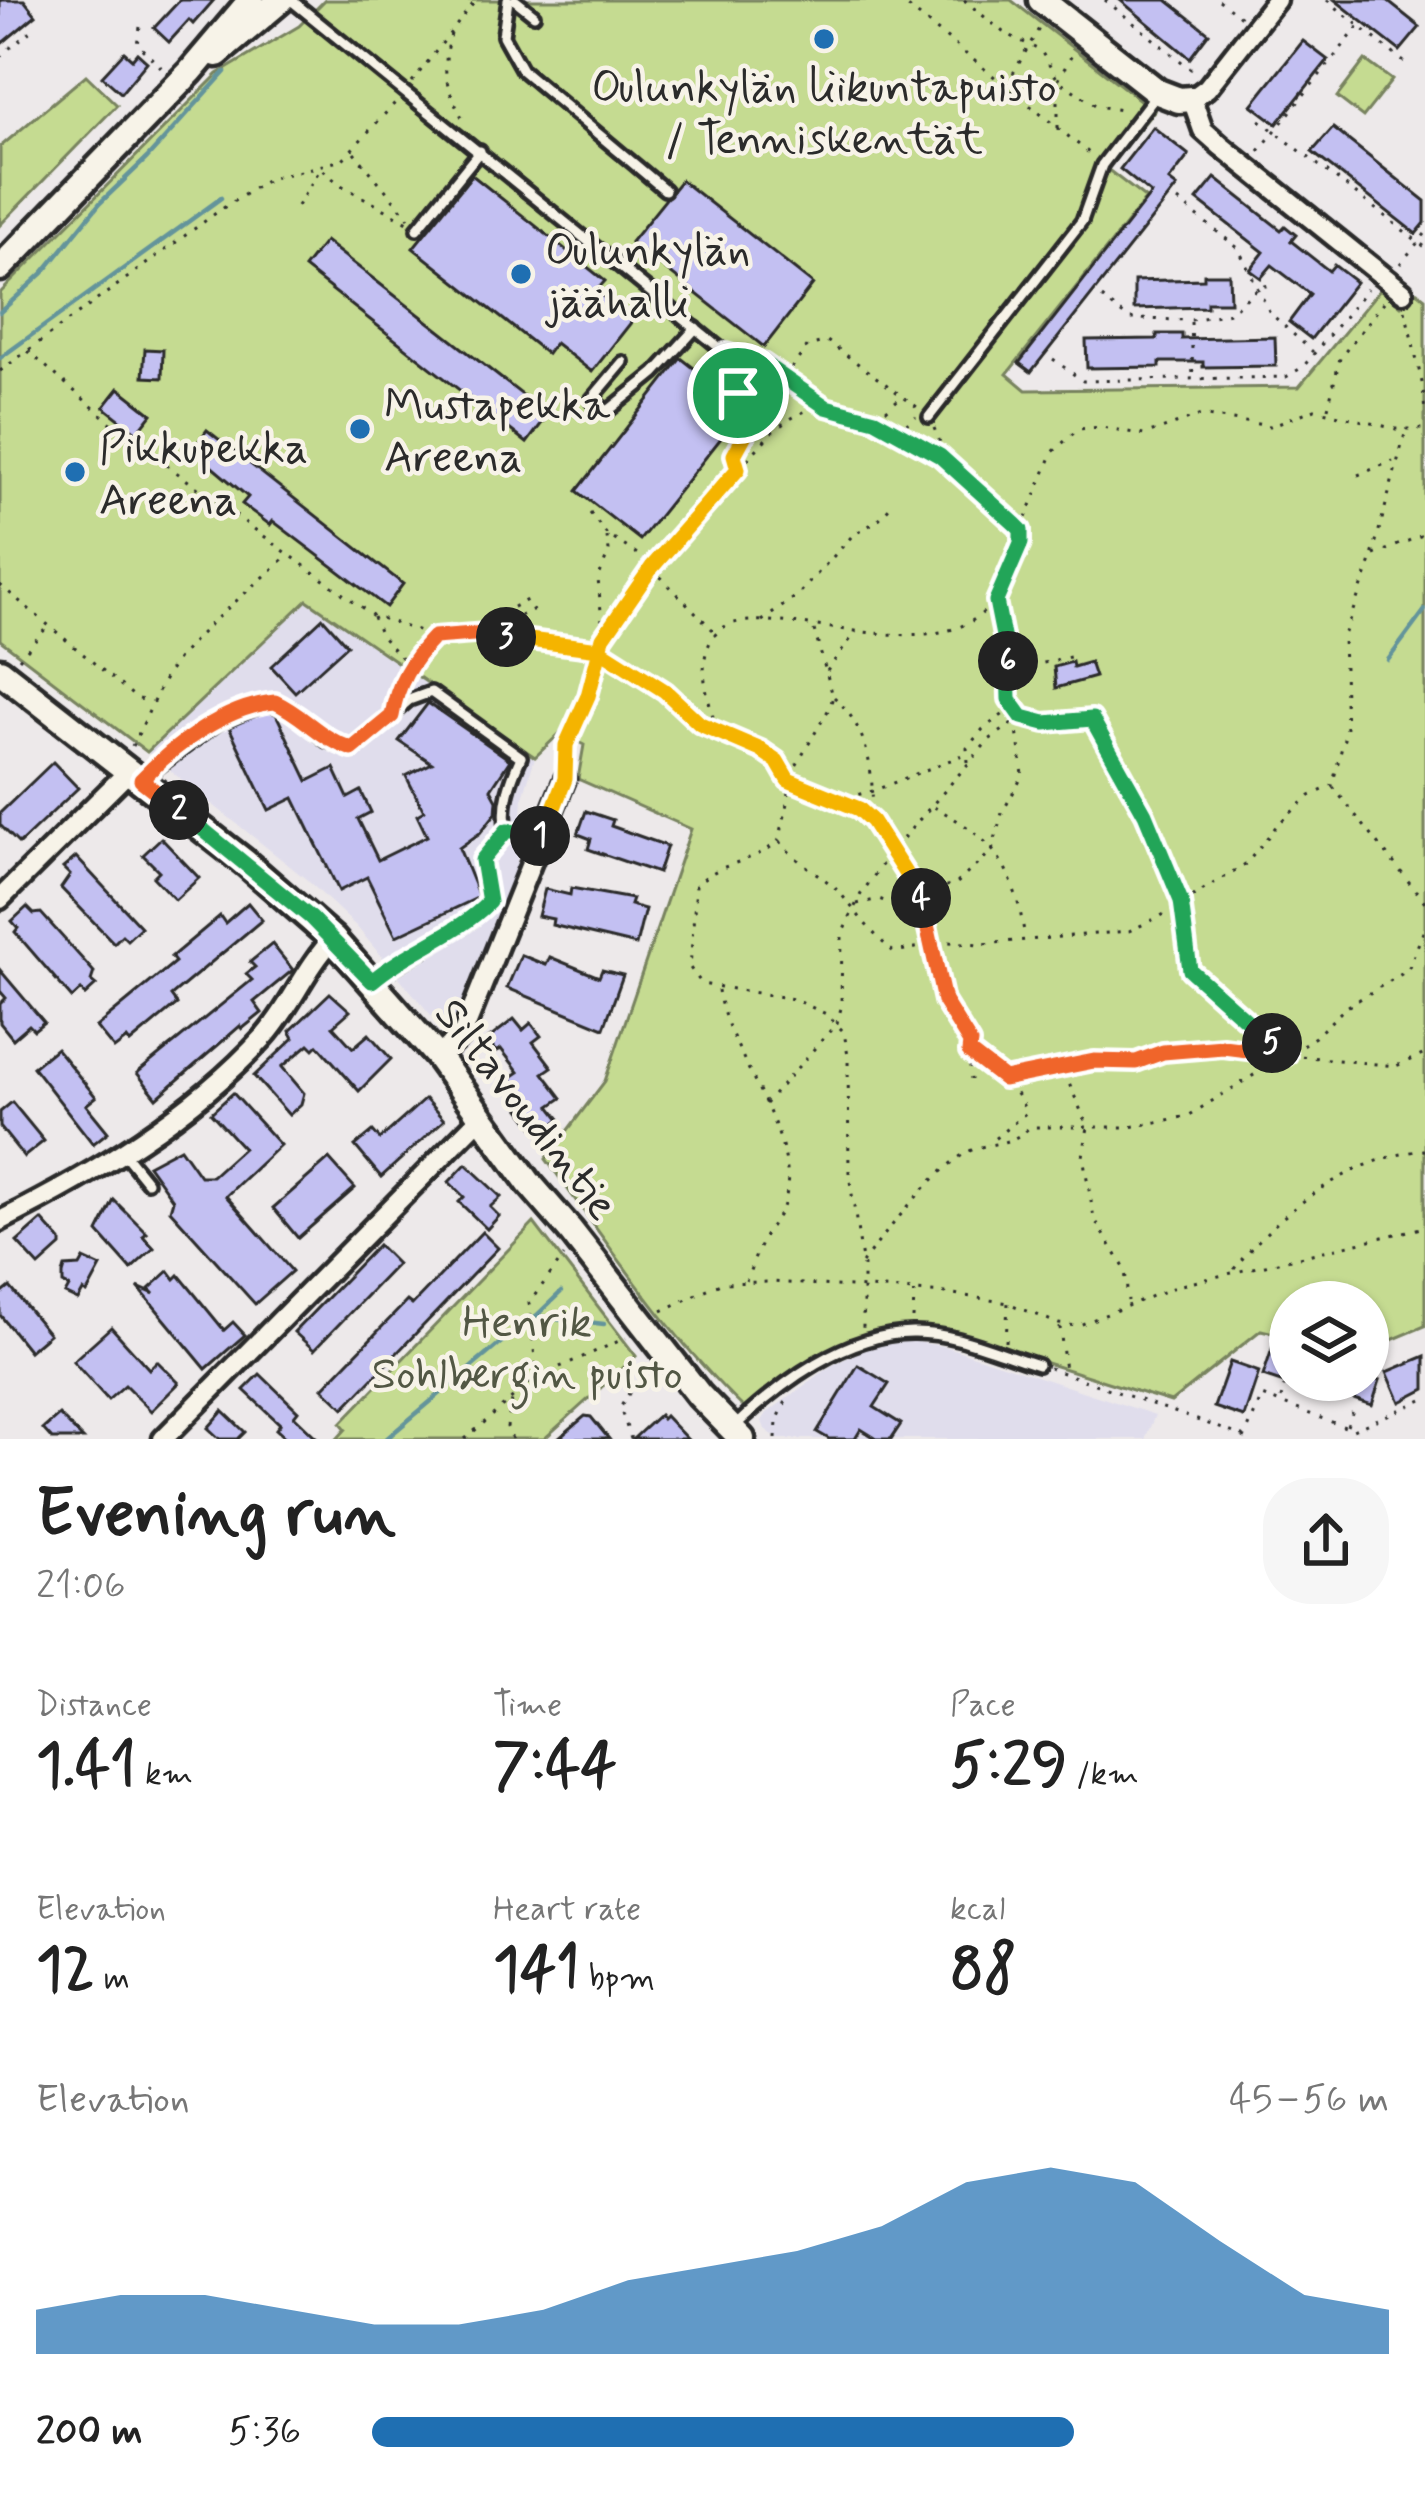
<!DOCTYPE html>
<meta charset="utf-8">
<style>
:root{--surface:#fff;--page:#f6f6f6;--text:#222;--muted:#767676;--accent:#1f6fb2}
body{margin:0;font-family:Mynerve,sans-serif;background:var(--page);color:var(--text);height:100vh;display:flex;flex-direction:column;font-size:45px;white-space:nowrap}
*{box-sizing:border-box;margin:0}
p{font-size:39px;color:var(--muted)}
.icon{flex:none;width:66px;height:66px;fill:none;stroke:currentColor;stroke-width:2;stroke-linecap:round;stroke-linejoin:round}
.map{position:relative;height:1439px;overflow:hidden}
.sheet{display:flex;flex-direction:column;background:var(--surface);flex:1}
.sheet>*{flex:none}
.buttons{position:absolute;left:1269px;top:1281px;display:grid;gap:24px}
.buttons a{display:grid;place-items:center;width:120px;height:120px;border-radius:50%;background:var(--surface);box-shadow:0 3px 9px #0004;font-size:60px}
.pin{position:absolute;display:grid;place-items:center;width:102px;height:102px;color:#fff;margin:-51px;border:6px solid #fff;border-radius:50%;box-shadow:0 3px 12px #0007}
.km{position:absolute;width:60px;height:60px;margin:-30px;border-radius:50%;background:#222;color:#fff;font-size:33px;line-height:60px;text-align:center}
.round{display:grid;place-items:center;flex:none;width:126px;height:126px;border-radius:48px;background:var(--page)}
.overview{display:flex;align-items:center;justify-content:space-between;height:204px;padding:0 36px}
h1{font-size:66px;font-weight:700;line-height:90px}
.metrics{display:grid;grid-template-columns:repeat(3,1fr);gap:18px;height:204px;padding:12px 36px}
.metrics div{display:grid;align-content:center}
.metrics b{font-size:60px;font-weight:700}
.metrics small{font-size:33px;font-weight:400}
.metrics p{font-size:33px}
.chart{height:336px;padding:24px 36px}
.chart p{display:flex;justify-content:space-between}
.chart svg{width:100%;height:216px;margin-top:12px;fill:var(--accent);opacity:.7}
ul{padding:0 36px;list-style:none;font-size:39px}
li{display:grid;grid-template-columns:192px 144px 1fr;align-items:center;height:90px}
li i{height:30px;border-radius:15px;background:var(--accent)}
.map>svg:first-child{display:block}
.built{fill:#e0ddec}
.green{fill:#c5db91;stroke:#78835e;stroke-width:3}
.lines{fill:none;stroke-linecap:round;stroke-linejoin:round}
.stream{stroke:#64949b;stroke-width:4.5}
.building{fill:#c3c0f2;stroke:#2b2b2b;stroke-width:3}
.lane-casing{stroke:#2b2b2b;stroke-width:18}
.street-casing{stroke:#2b2b2b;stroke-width:27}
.secondary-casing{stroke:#2b2b2b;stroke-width:33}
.path{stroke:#2b2b2b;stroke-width:3;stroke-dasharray:3 9;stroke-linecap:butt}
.lane{stroke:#f7f3e8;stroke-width:9}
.street{stroke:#f7f3e8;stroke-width:18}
.secondary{stroke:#f7f3e8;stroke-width:24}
.split-1-casing{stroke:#fff;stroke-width:24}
.split-2-casing{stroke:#fff;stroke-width:24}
.split-3-casing{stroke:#fff;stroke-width:24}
.split-4-casing{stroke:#fff;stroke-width:24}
.split-5-casing{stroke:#fff;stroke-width:24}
.split-6-casing{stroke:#fff;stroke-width:24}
.split-7-casing{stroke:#fff;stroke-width:24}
.split-1{stroke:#f5b400;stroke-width:15}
.split-2{stroke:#22a559;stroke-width:15}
.split-3{stroke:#f0652b;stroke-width:15}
.split-4{stroke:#f5b400;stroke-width:15}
.split-5{stroke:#f0652b;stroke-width:15}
.split-6{stroke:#22a559;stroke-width:15}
.split-7{stroke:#22a559;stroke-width:15}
.poi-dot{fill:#1f6fb2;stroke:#f7f3e8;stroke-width:4.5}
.labels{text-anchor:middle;stroke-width:9;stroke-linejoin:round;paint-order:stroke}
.poi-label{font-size:45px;fill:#2b2b2b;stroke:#f7f3e8;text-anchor:start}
.street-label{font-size:45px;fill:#2b2b2b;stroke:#f7f3e8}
.park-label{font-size:45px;fill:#525744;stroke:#f7f3e8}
</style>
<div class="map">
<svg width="1425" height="1439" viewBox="0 0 1425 1439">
<rect width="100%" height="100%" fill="#ede9ea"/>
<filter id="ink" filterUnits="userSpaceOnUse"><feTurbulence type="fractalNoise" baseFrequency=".00833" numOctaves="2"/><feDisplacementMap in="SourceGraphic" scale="24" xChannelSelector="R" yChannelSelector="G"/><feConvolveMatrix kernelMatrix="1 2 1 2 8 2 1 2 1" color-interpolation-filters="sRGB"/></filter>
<g filter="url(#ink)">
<g class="built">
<path d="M306,599L535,757L523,797L521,840L514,876L455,1022L449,1026L436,1021L356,926L306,879L147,752Z"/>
<path d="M905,1340L947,1347L1155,1415L1145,1439H778L765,1429L762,1421L767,1413L831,1366L869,1347Z"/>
</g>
<g class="green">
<path d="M325,0H1011L1154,111L1107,169L1146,199L1007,374L1026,390L1299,387L1380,289L1401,306L1416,291L1425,298V1326L1368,1350V1302H1290V1337L1261,1330L1171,1402L941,1330C880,1328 841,1341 791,1376C776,1387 758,1396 745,1409C668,1336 609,1245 546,1159L605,1081L691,829L578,779L584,745L560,733L535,757L307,600L147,752L0,640V293L218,74L299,26Z"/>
<path d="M1365,60L1392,80L1363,117L1337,97Z"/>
<path d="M86,75L117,105L0,225V147Z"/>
<path d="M534,1223L636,1356L544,1439H337L346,1429L341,1423Z"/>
</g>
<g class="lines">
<g class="stream">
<path d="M0,312L43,273L100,203L147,158L225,72"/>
<path d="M0,358L221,198"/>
<path d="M1388,660L1425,610"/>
<path d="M536,1316L604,1324"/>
<path d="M536,1316L561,1292"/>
<path d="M386,1439L517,1329"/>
</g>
</g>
<g class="building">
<path d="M0,0H24L36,15L0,45Z"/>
<path d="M180,0H214L193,24L189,20L169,42L154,28Z"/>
<path d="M1120,0H1167L1209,33L1190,58Z"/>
<path d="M1335,0H1386L1420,27L1400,51Z"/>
<path d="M1303,41L1328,60L1277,124L1252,105Z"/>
<path d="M124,52L132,59L137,53L147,62L121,93L102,76Z"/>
<path d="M1153,127L1189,155L1169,181L1177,187L1031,372L1019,363L1151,194L1120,169Z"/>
<path d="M1333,128L1425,201V223L1416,234L1312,152Z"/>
<path d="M472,175L605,281L596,291L633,320L592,372L555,343L547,354L413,248Z"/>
<path d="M1215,178L1281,230L1285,226L1296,235L1291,241L1329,271L1334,265L1356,282L1311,339L1289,322L1310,294L1272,265L1261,278L1250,270L1264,252L1197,200Z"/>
<path d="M681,180L813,284L764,347L631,242Z"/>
<path d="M325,241L548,415L527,443L304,268Z"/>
<path d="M1204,274H1229L1230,302H1207V307L1134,309V281L1204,279Z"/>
<path d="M1157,334H1182V339L1275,337L1276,366L1203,367V362H1160V367L1087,368L1086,340L1157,339Z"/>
<path d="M145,349L163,350L162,378L143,377Z"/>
<path d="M681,358L745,408L640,540L577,491Z"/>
<path d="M119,388L152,414L137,433L104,407Z"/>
<path d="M207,430L403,584L386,607L273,521L270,525L242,504L248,497L192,450Z"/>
<path d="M323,618L347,645L295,692L271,666Z"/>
<path d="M1072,662L1073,667L1090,662L1095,677L1056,688L1054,667Z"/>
<path d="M428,703L510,760L491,789L497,800L496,813L480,833L459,848L479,897L396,936L367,877L339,891L294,798L269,810L229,727L267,711L276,714L308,781L334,768L348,798L361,791L371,812L358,819L378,860L427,836L417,815L424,811L406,776L432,763L399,741Z"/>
<path d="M53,762L78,788L19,844L0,825V813Z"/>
<path d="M586,811L613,820L611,826L667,846L658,873L588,849L591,839L578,834Z"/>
<path d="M161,838L199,878L175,900L153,877L159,871L143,855Z"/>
<path d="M76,857L141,927L127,940L122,935L114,943L61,888L70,875L63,868Z"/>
<path d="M571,888L632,899L630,905L645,909L636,945L552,925L553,919L538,916L545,889L570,895Z"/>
<path d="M248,903L262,920L171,996L177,1004L130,1043L127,1039L114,1049L96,1027L175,962L171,957L220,916L225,923Z"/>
<path d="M27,907L34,914L41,913L94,972L91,981L96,985L85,995L81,990L72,998L15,932L18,928L12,921Z"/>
<path d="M272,944L293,970L254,1002L262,1013L242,1029L240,1026L157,1098L137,1073L252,980L246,974L255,967L250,962Z"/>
<path d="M521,955L546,965L550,957L599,977L602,970L623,975L604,1028L507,988Z"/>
<path d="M0,970L44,1022L34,1030L29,1025L13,1039L0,1023V1004L6,998L0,991Z"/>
<path d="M330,993L350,1011L333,1026L353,1048L369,1034L391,1059L359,1091L318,1045L314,1049L309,1044L282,1067L304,1093L301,1104L289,1115L254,1076L294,1038L290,1031Z"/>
<path d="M514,1019L523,1030L531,1023L541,1036L533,1042L552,1067L543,1073L562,1098L550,1106L560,1119L540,1135L520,1109L529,1102L510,1078L519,1072L501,1049L496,1052L487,1040Z"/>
<path d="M56,1048L96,1097L86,1105L108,1132L93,1144L33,1067Z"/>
<path d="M233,1093L280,1145L226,1196L292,1271L255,1304L170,1210L173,1200L148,1165L180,1148L200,1176H212L243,1148L211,1113Z"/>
<path d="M425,1099L444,1120L381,1177L355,1146L373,1131L380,1139Z"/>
<path d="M12,1102L44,1141L24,1157L0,1127V1112Z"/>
<path d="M329,1159L355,1188L298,1238L273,1208Z"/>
<path d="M466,1164L501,1197L490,1207L499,1216L487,1229L459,1202L464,1197L449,1182Z"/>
<path d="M114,1200L147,1233L143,1236L154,1248L131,1269L98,1232Z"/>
<path d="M42,1220L61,1241V1246L39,1266L17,1242Z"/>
<path d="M482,1232L498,1248L344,1408L323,1388L407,1301L412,1305Z"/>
<path d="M378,1245L397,1264L314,1350L294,1332Z"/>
<path d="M84,1259L101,1267L87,1293L83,1291L78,1300L65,1294L69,1287L63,1284V1274L65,1267L80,1266Z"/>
<path d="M169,1271L175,1279L179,1275L224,1330L233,1322L245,1335L206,1369L138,1287L154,1294L149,1289Z"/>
<path d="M10,1287L49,1334L29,1351L0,1315V1295Z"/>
<path d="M111,1327L149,1369L157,1361L179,1383L151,1411L125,1385L108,1400L73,1361Z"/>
<path d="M1273,1346L1290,1352V1385L1263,1376Z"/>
<path d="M1425,1356V1389L1400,1402L1387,1372Z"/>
<path d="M1230,1362L1259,1372L1244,1417L1214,1407Z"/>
<path d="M858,1365L889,1384L874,1407L901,1424L891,1439H877L861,1429L855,1439H829L817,1432Z"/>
<path d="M260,1374L298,1411L294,1416L318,1439H287L276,1429L280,1424L244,1390Z"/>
<path d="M1296,1380H1380L1372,1405Z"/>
<path d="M223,1411L245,1432L238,1439H220L208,1428Z"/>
<path d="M59,1415L83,1439H52L43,1429Z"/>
<path d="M659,1415L662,1419L665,1416L687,1439H633Z"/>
<path d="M585,1416L591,1417L609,1439H558Z"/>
</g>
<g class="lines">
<g class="lane-casing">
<g id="lane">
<path d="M291,0L726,353L772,368"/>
<path d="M508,0L503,36L522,70L665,190"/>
<path d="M515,0L534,15"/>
<path d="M417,229L480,151"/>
<path d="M623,362L591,400L608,411L655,373L696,328"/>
<path d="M929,417L1082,221L1102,165L1158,92"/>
<path d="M143,778L230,714L267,702L289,709L327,741L353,749L409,700L431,692L521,757C511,779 501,805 507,830L482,861L489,901L470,921L372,981"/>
<path d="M507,830L543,836"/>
<path d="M122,1151L147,1182"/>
<path d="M735,1426C782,1382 845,1334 912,1333C955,1332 998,1353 1038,1365"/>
</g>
</g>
<g class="street-casing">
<g id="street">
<path d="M1276,0L1207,88L1192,99L1203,130L1221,146L1403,292"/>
<path d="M0,899L129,771"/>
<path d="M438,1057L463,1033L565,779"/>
<path d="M0,1221C94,1174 193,1115 264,1037C291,1007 305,968 333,939"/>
<path d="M163,1439L482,1116"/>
</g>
</g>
<g class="secondary-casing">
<g id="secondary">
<path d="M1041,0L1158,92L1179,100L1192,99"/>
<path d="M217,54L281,0"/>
<path d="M0,268L190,72L251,0"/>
<path d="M0,671L246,863L333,939L438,1057L529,1183L570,1230L699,1395L742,1439"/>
</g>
</g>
<g class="path">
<path d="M899,0L1094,157"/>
<path d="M964,0L1003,32L1041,51L1058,80L1097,106L1127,111"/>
<path d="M1105,0L1197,74"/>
<path d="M1219,0L1241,17"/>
<path d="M1327,0L1404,62"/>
<path d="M140,27L137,44L162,68"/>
<path d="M451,34C441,73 445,85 464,121"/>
<path d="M0,56L32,30"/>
<path d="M412,82L476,0"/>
<path d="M1007,84L1041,25"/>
<path d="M1260,120L1425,247"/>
<path d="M1058,128V80L1073,53"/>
<path d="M1259,151L1359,26"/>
<path d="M354,152L409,218"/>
<path d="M1178,201L1238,248L1270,313L1313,352"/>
<path d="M297,206L321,168L339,184L408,222"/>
<path d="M1400,264L1425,234"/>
<path d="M1102,298L1129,319L1191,320L1230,313L1258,288L1269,285"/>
<path d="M1405,310L1423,387L1425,414"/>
<path d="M1191,322L1193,378"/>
<path d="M28,351L124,434L372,615L434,637L487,633L599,649L665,691L700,724L761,750L777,761L788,780L789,799L779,840C757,863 719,861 696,885L690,968L702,984L794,999L826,1014L844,1032L848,1056L849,1174L863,1267V1328"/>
<path d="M1053,359L1083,381L1286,377L1303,367L1367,289"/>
<path d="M730,366L738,393L751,407C749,427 731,449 737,466"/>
<path d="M0,371L220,210L269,179L342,160L395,103"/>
<path d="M783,377L824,406"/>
<path d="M784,378L808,346L827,341L917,407"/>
<path d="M1328,408L1340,358L1384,302"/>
<path d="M877,418L901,397"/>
<path d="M934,428L948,461L1020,528"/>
<path d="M897,432L916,416"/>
<path d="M1358,475L1393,461"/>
<path d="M590,513L607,535L639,555L714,631"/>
<path d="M1374,555L1425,534"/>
<path d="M0,585L136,698L149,702"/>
<path d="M997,602C1001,621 1007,640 1008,659C1009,671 1007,685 1009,697C1017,734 1065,723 1092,719L1145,814L1181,901L1189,970L1238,1017L1284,1053"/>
<path d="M373,617L381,636L409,666"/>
<path d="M762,621L798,595L853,535L877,521L889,508"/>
<path d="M814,630L833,696L830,707L788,780C848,806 860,800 894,860C904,879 923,892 927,914C932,942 932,969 942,996C949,1015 971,1031 969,1053L1009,1082L1027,1112L988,1144"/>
<path d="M488,632L536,608"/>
<path d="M473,633L489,619L529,599"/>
<path d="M603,633L598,579L609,551L607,537"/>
<path d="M1010,654L1035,665L1078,655"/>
<path d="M19,659L48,626"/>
<path d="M827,671L856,632"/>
<path d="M395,694L415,657L433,638"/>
<path d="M834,697C870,730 874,774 872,820"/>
<path d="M716,728C710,703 698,673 708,647C712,636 721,626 734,623C802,608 963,677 999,589C1008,567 1021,554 1021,530L1053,452L1078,429L1102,427L1144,435L1201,415L1270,426L1315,409L1396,429H1425"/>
<path d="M132,746C149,716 158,682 181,655C211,619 252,589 286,557"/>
<path d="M565,761L566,745L588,696L603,637L652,567L772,432C787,421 805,407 824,407C867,408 912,440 948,461"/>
<path d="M968,762L967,748L983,729L1012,708"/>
<path d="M1333,787L1425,902"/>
<path d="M835,800L873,791L968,753"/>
<path d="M934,807C998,841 1014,868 1025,938"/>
<path d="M780,841C797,864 821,873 840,893C858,914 872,935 894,952L948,942L982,944L1129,931L1161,916L1247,863L1278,824L1310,796L1332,786L1346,731L1343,638L1370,564L1406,430"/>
<path d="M857,904L879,899L900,907L918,894L957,883L992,851L1002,813L1023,775L1016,723"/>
<path d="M718,990C727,1053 805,1140 784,1204C782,1213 773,1221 769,1229C759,1245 753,1263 746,1281"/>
<path d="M969,1054L971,1080"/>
<path d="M1290,1055L1396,1066L1425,1054"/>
<path d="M1058,1070L1094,1061L1136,1062L1164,1052L1223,1047L1281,1054"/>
<path d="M1006,1079L1058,1070L1067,1079L1088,1127L1083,1156L1094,1218L1125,1269L1128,1301"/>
<path d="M765,1104L837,1023L841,1008L842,934L861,894L891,852L989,740L1022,717"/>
<path d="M862,1263C888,1230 928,1178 961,1156C986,1139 1006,1150 1030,1127H1130L1188,1116L1315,1037L1345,1008L1408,970L1425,927"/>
<path d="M1234,1269C1279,1211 1350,1158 1425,1150"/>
<path d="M662,1311L720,1283L770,1282L948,1293L1008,1303L1059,1324L1077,1326L1177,1286L1425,1227"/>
<path d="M913,1319L914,1293"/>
<path d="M1060,1327L1065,1371"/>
<path d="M1006,1342L1008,1303"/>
<path d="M1049,1368L1251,1439"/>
<path d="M537,1377L529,1303L564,1256"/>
<path d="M1281,1399L1284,1386"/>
<path d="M1347,1426L1355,1405"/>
<path d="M465,1439L537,1377L626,1338"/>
<path d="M512,1439L507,1427L512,1400"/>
<path d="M631,1439L620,1408L647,1364"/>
<path d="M776,1439L777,1421L786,1401"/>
<path d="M1244,1439L1262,1396L1353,1430L1425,1399"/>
</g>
<use href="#lane" class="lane"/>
<use href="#street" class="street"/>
<use href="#secondary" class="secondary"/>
</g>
</g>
<g class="lines" filter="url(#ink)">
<g class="split-1-casing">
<path id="split-1" d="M540,836H543L565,779L566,745L588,696L603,638L652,567L738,469L734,455L746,433L751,407L738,393"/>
</g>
<g class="split-2-casing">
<path id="split-2" d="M179,810L311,918L372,981C408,950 456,936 489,902L482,860L507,830L540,836"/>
</g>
<g class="split-3-casing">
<path id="split-3" d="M179,810L141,780C173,746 226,706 275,702C305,716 319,738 352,749L392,716C397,683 411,661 434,637L487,633L506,637"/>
</g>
<g class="split-4-casing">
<path id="split-4" d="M506,637L599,649L665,691L700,724L761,750L777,761L788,780L859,809L872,821L921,898"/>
</g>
<g class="split-5-casing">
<path id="split-5" d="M921,898L944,1001L970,1043L969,1052L1004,1079L1094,1061L1136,1062L1163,1052L1223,1047L1287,1055L1272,1043"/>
</g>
<g class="split-6-casing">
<path id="split-6" d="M1008,661L1009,699L1022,717L1045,723L1092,719L1145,814L1181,901L1190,970L1272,1043"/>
</g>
<g class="split-7-casing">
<path id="split-7" d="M738,393L726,353L763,363L826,407L875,420L940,456L1015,524L1021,530V543L996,601L1008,661"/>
</g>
<use href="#split-1" class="split-1"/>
<use href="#split-2" class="split-2"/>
<use href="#split-3" class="split-3"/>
<use href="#split-4" class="split-4"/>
<use href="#split-5" class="split-5"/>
<use href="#split-6" class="split-6"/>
<use href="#split-7" class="split-7"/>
</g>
<g class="poi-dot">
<circle cx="824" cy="39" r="12"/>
<circle cx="521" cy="274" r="12"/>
<circle cx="360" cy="429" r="12"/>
<circle cx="75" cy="472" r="12"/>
</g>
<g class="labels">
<g class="poi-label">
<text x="824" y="101" text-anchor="middle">Oulunkylän liikuntapuisto<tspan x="824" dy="52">/ Tenniskentät</tspan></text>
<text x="545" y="264">Oulunkylän<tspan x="545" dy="52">jäähalli</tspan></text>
<text x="384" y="419">Mustapekka<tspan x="384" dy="52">Areena</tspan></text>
<text x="99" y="462">Pikkupekka<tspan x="99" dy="52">Areena</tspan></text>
</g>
<g class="street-label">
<text transform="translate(528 1108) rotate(52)" y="16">Siltavoudintie</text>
</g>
<g class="park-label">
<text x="527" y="1336">Henrik<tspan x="527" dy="52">Sohlbergin puisto</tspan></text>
</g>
</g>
</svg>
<div class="buttons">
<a><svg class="icon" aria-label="layers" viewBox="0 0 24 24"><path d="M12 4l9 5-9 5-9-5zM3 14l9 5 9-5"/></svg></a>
</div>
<div class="pin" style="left:738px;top:393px;background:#1e9e55"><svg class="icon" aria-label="arrive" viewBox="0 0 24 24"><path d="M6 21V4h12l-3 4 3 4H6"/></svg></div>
<b class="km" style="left:540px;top:836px">1</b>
<b class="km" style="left:179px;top:810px">2</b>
<b class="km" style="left:506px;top:637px">3</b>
<b class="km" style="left:921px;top:898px">4</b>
<b class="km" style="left:1272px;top:1043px">5</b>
<b class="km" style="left:1008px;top:661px">6</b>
</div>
<section class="sheet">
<div class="overview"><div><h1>Evening run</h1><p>21:06</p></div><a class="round"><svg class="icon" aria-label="share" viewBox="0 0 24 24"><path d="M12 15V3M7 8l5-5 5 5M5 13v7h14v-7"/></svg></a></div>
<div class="metrics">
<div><p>Distance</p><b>1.41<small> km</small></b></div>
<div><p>Time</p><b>7:44</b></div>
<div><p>Pace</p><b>5:29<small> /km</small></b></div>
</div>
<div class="metrics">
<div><p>Elevation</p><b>12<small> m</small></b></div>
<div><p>Heart rate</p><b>141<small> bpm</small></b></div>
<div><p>kcal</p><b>88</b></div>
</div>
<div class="chart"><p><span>Elevation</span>45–56 m</p>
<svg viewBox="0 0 160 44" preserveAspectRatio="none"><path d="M0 44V35L10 32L20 32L30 35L40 38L50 38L60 35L70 29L80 26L90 23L100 18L110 9L120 6L130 9L140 21L150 32L160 35V44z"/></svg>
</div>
<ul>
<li><b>200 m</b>5:36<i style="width:69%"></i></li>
</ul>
</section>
